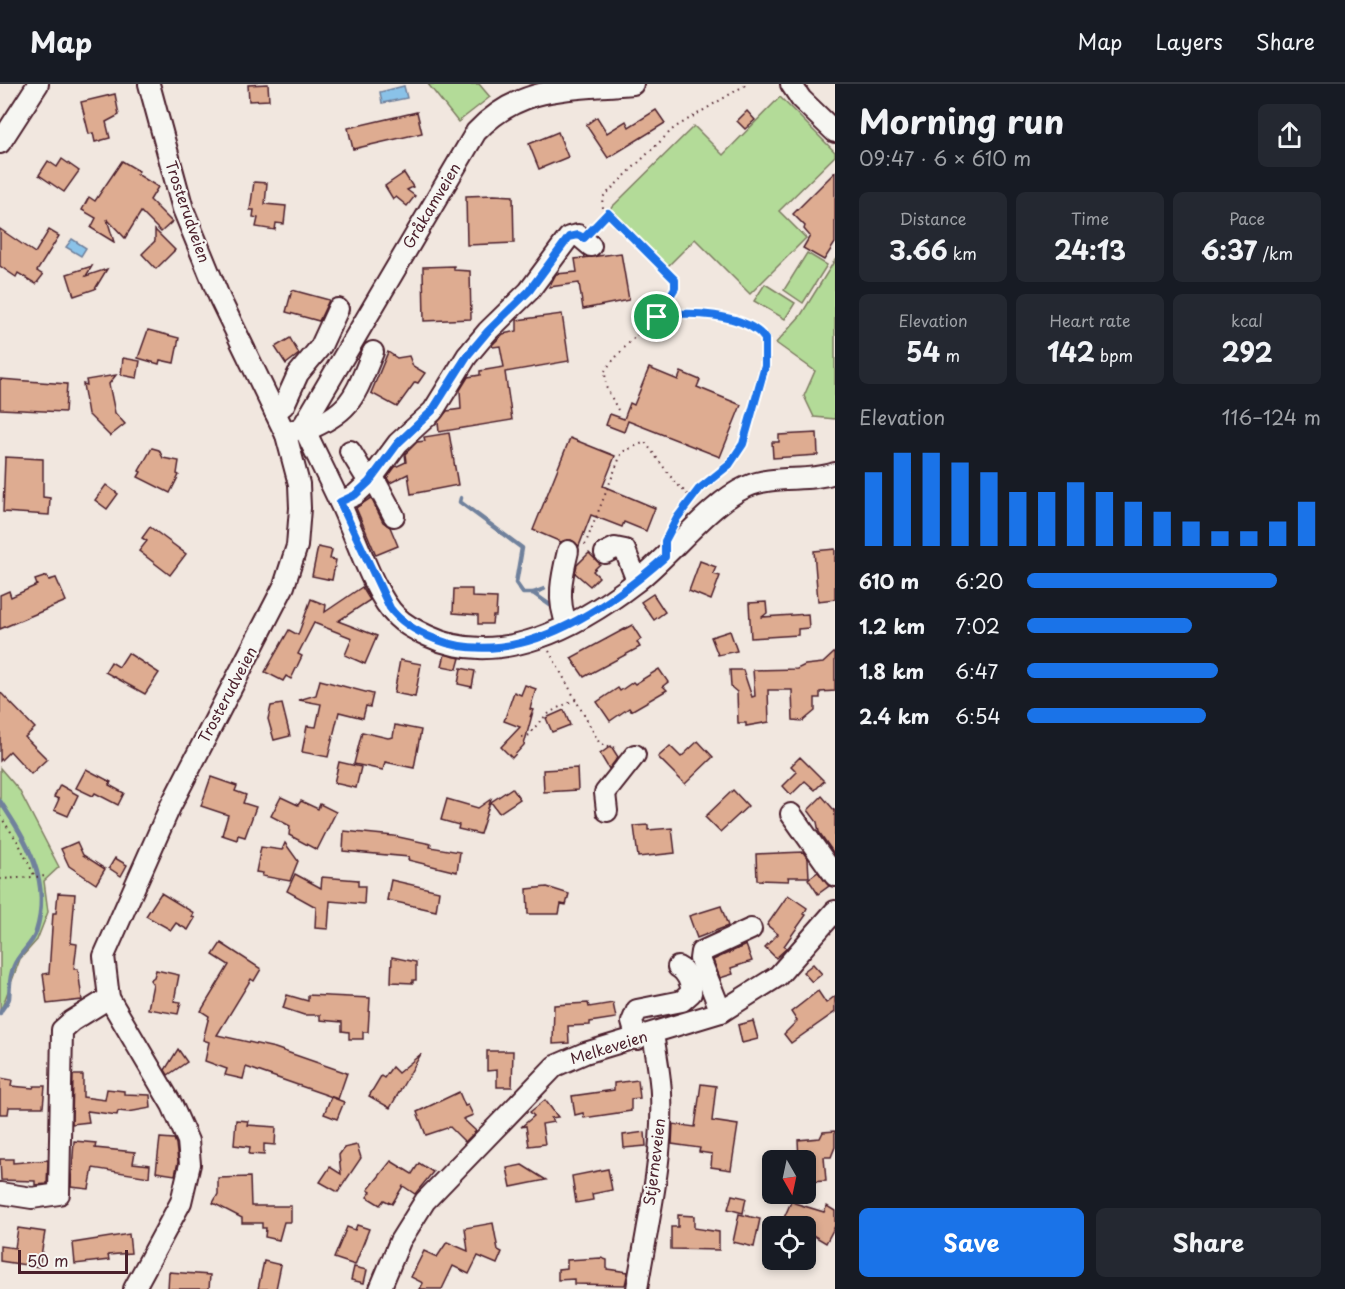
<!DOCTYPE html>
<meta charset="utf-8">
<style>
:root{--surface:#171b24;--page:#242831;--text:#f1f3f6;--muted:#9ea1a6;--line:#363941;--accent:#1a73e8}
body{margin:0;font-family:"Playpen Sans",sans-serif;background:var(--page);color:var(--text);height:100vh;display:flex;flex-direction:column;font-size:22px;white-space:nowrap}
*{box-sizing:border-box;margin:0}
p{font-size:20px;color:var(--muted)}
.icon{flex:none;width:33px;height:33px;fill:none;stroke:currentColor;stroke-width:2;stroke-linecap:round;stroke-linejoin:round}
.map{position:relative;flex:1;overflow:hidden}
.drawer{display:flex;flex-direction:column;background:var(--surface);width:510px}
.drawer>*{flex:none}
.needle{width:39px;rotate:171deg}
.buttons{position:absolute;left:762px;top:1066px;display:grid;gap:12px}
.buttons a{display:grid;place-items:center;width:54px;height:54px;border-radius:9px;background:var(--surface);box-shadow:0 3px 9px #0003;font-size:30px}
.scale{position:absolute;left:18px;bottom:15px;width:110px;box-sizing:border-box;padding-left:6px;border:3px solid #4a1f2b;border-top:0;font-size:16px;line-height:21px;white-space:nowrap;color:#4a1f2b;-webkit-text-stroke:4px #f6f6f2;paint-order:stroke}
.pin{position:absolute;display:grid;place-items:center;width:51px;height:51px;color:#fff;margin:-26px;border:3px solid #fff;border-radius:50%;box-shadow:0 2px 6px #0007}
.round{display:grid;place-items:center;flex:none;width:63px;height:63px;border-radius:9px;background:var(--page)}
.head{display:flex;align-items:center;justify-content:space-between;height:102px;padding:0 24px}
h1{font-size:33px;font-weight:700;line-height:45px}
.metrics{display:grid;grid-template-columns:repeat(3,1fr);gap:9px;height:102px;padding:6px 24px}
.metrics div{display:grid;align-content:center;border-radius:9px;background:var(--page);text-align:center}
.metrics b{font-size:26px;font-weight:700}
.metrics small{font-size:16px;font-weight:400}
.metrics p{font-size:16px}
.chart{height:168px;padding:12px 24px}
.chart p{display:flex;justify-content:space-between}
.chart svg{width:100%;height:108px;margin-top:6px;stroke:var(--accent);stroke-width:6}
.action{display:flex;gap:12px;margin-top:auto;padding:12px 24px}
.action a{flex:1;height:69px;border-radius:9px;background:var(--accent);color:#fff;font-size:24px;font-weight:700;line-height:69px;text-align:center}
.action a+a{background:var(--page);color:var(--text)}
ul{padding:0 24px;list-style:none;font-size:20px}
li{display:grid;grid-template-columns:96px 72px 1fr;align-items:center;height:45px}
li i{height:15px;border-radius:8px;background:var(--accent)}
header{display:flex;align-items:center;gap:36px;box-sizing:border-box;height:84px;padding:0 30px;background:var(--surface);border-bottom:2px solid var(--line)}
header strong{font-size:28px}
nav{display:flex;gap:33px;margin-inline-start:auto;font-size:21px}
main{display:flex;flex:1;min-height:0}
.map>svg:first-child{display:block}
.green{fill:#b3db98;stroke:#7e7d62;stroke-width:1.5}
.water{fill:#8ac2e8;stroke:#70819c;stroke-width:1.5}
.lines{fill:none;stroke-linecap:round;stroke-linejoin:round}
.stream{stroke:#70819c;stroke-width:4.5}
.building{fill:#deac91;stroke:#4a1f2b;stroke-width:1.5}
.minor-casing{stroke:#4a1f2b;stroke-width:24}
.path{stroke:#4a1f2b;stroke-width:2;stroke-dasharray:1.5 4.5;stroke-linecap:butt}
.minor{stroke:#f6f6f2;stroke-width:20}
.route-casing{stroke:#fff;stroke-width:12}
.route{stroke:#1a73e8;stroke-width:8}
.labels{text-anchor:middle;stroke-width:4.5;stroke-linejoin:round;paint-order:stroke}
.street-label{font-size:15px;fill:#4a1f2b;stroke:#f6f6f2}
</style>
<header>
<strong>Map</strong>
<nav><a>Map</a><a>Layers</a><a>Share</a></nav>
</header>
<main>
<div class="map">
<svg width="835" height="1205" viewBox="0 0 835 1205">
<rect width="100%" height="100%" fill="#f1e7df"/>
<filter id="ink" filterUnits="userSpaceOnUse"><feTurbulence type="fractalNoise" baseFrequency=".0167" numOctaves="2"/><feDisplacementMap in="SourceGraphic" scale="12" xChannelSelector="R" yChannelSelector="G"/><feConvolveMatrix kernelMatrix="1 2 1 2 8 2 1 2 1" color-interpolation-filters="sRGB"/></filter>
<g filter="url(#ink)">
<g class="green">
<path d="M428,0H479L490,13L458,38Z"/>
<path d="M780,13L835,68V72L779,127L806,154L750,210L695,155L667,183L609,126L694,42L723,71Z"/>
<path d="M807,169L827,181L803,219L784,206Z"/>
<path d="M835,176V335L814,333L804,312L815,287L776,259L801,231Z"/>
<path d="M765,200L795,219L785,235L754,217Z"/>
<path d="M0,684L19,706L59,783L44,797L48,828L37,856L20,875L0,929Z"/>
</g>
<g class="water">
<path d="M404,2L407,14L382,19L380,8Z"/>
<path d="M72,155L86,164L81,172L66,163Z"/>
</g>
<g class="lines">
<g class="stream">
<path d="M461,414L460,418L522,464L516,499L523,509H533L550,521"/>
<path d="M533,509L544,505"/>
<path d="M0,717C27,758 52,797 36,848C33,860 18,870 14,882C9,893 10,902 9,914C8,919 2,923 0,929"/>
</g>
</g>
<g class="building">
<path d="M268,0L269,16L249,17L248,1Z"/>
<path d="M115,10L119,31L106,38L110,54L95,58L93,49L89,50L81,18Z"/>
<path d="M656,26L665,39L608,74L586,41L597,33L607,49L626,37L629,43Z"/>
<path d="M747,27L755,36L745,45L737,37Z"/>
<path d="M417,28L422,49L353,65L348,44Z"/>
<path d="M558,48L568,73L539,85L529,60Z"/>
<path d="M62,75L79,87L64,108L39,91L48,77L57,83Z"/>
<path d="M122,77L139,87L137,90L158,103L150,116L172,138L161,148L141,128L125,154L107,135L114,158L91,144L96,134L82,126L89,113L95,117Z"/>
<path d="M835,88V159L824,176L803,164L810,152L804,145L805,142L793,130Z"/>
<path d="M404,89L413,103L407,106L415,112L407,122L396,113L393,115L385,102Z"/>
<path d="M254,98L267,99L265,120L286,122L284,140L276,139L275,146L256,143L258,134L253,133L254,126H250Z"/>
<path d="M494,111L513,112L514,159L467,161L466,112Z"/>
<path d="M0,145L35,169L49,146L59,152L37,187L43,191L36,200L18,189L16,193L0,182Z"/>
<path d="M155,146L175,166L156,185L142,170L155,157Z"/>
<path d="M621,169L629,216L583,225L579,199L549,203L556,190L577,188L575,175Z"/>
<path d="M92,182L86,192L107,185L95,205L74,212L67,190Z"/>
<path d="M454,182V186L470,187L471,235L424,237L423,183Z"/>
<path d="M292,206L329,216L319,237L286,228Z"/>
<path d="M562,230L569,277L505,288L512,336L439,348L438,338L447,327L461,325L460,306L468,293L480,291V287L504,283L500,262L493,263L492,261L503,250L517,247V236Z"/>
<path d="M148,246L179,254L174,279L160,276L159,280L138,274Z"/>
<path d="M290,254L299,270L286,280L275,263Z"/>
<path d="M388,268L397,274L409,272L413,282L425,289L418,299L415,298L397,323L371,309Z"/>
<path d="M123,274L140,277L137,294L121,291Z"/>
<path d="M649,284L678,296L681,288L700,296L697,303L741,321L720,373L628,337L624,348L606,341L610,330L624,335L630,319L634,321Z"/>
<path d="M116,291L109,300L115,329L125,340L110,352L88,330L83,300L87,301L86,296Z"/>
<path d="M0,295L67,300L65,328L0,325Z"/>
<path d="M449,349L458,401L411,410L408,390L390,399L387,394L395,383L406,378L405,370L417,358L425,357L424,353Z"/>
<path d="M817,349L818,371L773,374L772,358H779V351Z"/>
<path d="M570,354L615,372L603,402L655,424L646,447L624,438L622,443L591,431L579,462L571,456L561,458L533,446Z"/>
<path d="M152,364L159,366L163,374L179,377L177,390L179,391L170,409L138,393L141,388L139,387Z"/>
<path d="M5,373L43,375V413L50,414L49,431L3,428Z"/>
<path d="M106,401L118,410L107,425L95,416Z"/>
<path d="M371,414L383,438L390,443L398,462L376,471L356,424Z"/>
<path d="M150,443L186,470L170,491L139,467L147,457L142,454Z"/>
<path d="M318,463L332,466L330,475L336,476L332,496L312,492Z"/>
<path d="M835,465V515L818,517L814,467Z"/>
<path d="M589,469L600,480L593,487L599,493L590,502L575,489L577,481Z"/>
<path d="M700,477L716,483L713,490L720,492L711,516L689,507Z"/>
<path d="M47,492L49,496L56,494L66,517L0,545V511L9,507L11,513L37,501L35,496Z"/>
<path d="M362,503L370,516L338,537L377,552L365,580L345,571L352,554L314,539L298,570L302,572L291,595L286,592L283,597L265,588L289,546L298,551L311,515L326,521L325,528Z"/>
<path d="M454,505H472V513L497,514L496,532H493L492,540H478V531L453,529Z"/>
<path d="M653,510L665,528L654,536L641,518Z"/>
<path d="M766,518L767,529L762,533L808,530L809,544L798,545V551L751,554L749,519Z"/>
<path d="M632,541L641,555L637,558L640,563L584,593L571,574Z"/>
<path d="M730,547L737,567L718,571L711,553Z"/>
<path d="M835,568V607L820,608V614H815V627L803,637L793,636L792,606H768L769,638L746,642V639H738L737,608L731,603L730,586H743L752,613L755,612L753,586L797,585L805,581L823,579Z"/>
<path d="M128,569L159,589L145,610L105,588L111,578L119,583Z"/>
<path d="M445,570L460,574L457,585L442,582Z"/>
<path d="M400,576L421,580L415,613L394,609Z"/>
<path d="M461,584L475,587L472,603L458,600Z"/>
<path d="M659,585L668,598L663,602L667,606L631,627L629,624L610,637L597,618L618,604L620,607L633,598L635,600Z"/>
<path d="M320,596L373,610L370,623L366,622L363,634L339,628L328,673L302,668L307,642L316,643L321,620L299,616L316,611Z"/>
<path d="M525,601L536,605L530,625L533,626L530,633L532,631L524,661L512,674L501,663L520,643L504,637L514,608L521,611Z"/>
<path d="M0,608L35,644L25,653L47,675L31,690L10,667L0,677Z"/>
<path d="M282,620L290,652L274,656L268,635L271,622Z"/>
<path d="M564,626L570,641L552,648L546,634Z"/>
<path d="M395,641L421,646L414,684L385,678L383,686L354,680L362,648L388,654L393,653Z"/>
<path d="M698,657L713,673L685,700L658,673L670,662L681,673Z"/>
<path d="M611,662L618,673L609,685L600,670Z"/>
<path d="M800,673L824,697L815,706L805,697L791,711L783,702L797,688L791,682Z"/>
<path d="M339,678L361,683L356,704L334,699Z"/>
<path d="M577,684L578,706L544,708L543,686Z"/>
<path d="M86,685L111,698L109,701L124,709L118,721L95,709L93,712L76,704Z"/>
<path d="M211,693L237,702L235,707L246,711L243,719L256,723L245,753L238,751L237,756L222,751L228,731L201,722Z"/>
<path d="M60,701L78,711L68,732L54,726L59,715L54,713Z"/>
<path d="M512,704L520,715L499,729L491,718Z"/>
<path d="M733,706L748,722L720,748L705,733Z"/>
<path d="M822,712L835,727V771L819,748L817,738L808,726Z"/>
<path d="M281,713L298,721L301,717L318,725L320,720L336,728L317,766L289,751L290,742L271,732Z"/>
<path d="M447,715L478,724L491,715L480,750L458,745L459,741L441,736Z"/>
<path d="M648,741V746L672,744L675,769L638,773L634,742Z"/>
<path d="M344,747L394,752L431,760L430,763L460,768L457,788L408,776L409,773L343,767Z"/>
<path d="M77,758L83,771L105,785L96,800L69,782L61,765Z"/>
<path d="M285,759L298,777L290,797L262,792L263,789L256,788L261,763L282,766Z"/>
<path d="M803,768L808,775L809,793H788L789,797L757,796L756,770Z"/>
<path d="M115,774L127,781L121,792L109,784Z"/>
<path d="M818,788L829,802L818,810L808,795Z"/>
<path d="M295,790L321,804L322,793L358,796V802H365L364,820L330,817L328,845L315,844L316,823L287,807Z"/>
<path d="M391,796L439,807L436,827L387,816Z"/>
<path d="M547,803L569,810L566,821L561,820L559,830H528L527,805Z"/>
<path d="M58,809L75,810L71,859L77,860L74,885H78L82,916L47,920L43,890L49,889L53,829H56Z"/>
<path d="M161,809L194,829L192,833L195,834L188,846L176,839L171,846L146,832Z"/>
<path d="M788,811L807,824L804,830L806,831L784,862L787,864L776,874L765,863L778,850L767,841Z"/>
<path d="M721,822L728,842L697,854L689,832Z"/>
<path d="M221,859L261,885L254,897L251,895L217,951L275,964L347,989L338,1015L246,983L243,995L225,991L227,985L205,977L209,958L203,956L209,932L201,927L229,881L213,871Z"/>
<path d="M746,861L752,877L731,884L733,890L720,894L713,876Z"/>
<path d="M392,873L416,878V896H413V899L391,898Z"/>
<path d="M813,880L822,890L812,898L803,888Z"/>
<path d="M156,886L179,891L174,917L181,918L178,930L148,925L153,900L150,896L154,893Z"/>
<path d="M818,907L826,919L835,912V928L791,959L784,950L797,937L791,928Z"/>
<path d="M287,911L308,917V911L370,914L368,948H363V955H349V948L342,947V938L320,936V931H304L283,924Z"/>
<path d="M588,919L589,923L613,919L616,934L590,938V941L568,942L569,959L553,960L554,921Z"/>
<path d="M753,937L758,955L742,959L738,941Z"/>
<path d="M178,965L187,978L168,991L165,986Z"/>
<path d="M487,967H513L512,1003H497V986L487,987Z"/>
<path d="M421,970L390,1024L369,1012L381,992L384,994L392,983L398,989Z"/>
<path d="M73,991H83V1013L105,1016L107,1005L124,1007V1010L150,1011L151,1024L128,1028L118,1027L117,1031L87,1027L89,1038L72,1040Z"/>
<path d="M0,994L12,996L11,1002L33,1004L34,1002H45L43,1023H9L8,1030H0Z"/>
<path d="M638,996L640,1014L631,1015V1027L584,1034L583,1029L575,1031L572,1012L614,1006V999Z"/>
<path d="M701,1000L716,1002L712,1037L738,1041L731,1086L711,1083L712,1070L699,1068L700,1064L672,1060L673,1040L695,1043Z"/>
<path d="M459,1008L465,1022L468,1021L473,1031L463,1035L476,1047L465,1058L450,1043L426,1051L417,1028Z"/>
<path d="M331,1013L344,1018L337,1035L324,1030Z"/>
<path d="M545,1016L558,1033L551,1034L554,1038L542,1040L545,1060L529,1062L526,1042L521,1043L534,1032L530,1028Z"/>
<path d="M236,1036L248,1037L247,1041L276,1043L275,1061L264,1060V1071L249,1070L250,1063L234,1061Z"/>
<path d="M835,1047V1063L831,1073H824L826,1097L808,1098L807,1076H799L798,1056L820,1054L823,1048Z"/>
<path d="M645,1048L646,1062L624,1064L623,1051Z"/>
<path d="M160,1054L174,1055L176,1060L178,1078L175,1091L156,1088Z"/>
<path d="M74,1057L96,1059L95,1064L135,1068L133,1079L150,1081L149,1093L93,1084L89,1105L71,1103Z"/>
<path d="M357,1061L361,1074L338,1108L320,1098L330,1083L341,1090L339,1071L344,1064Z"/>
<path d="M0,1075H13V1079L48,1076L47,1100L35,1101V1097L1,1096Z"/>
<path d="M391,1077L412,1090L419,1079L433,1088L415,1110L403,1102L392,1120L384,1116L380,1121L367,1113L371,1108L368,1106Z"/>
<path d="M522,1081L546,1096L511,1103L507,1084Z"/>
<path d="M608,1085L612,1106L592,1110L593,1116L576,1119L572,1092Z"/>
<path d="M250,1093L251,1122H291V1138H284L279,1156L265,1153L266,1144H262V1139H242V1134L213,1119L218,1110V1094Z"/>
<path d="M732,1111L746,1114L743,1129L728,1125Z"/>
<path d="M791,1118L824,1128L827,1122L835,1127V1142L826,1159L806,1147V1143H780Z"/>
<path d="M739,1130L760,1135L754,1163L733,1158Z"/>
<path d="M678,1131L694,1132V1144L719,1148V1166L671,1165V1143H678Z"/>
<path d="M493,1139L498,1166L502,1168L497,1180L478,1172L469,1190L453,1182L442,1205H420L423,1199L411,1193L424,1167L437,1173L447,1158L468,1167L465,1144Z"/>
<path d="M357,1141L369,1145L355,1181L334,1174L347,1143L355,1146Z"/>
<path d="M18,1144L45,1148L39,1183L0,1177V1162L15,1164Z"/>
<path d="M129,1150L131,1169L108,1171L109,1176L75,1180L73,1159Z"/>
<path d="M601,1174L607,1176V1185L628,1188L625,1201L574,1200V1195L558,1196V1185L567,1184V1176Z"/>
<path d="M264,1177L281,1181L276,1205H258Z"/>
<path d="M354,1183L367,1186L364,1199L351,1196Z"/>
<path d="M169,1188L210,1191L209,1205H168Z"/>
</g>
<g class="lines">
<g class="minor-casing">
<g id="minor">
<path d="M791,0L801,15L835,48"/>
<path d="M0,59L38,0"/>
<path d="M275,328L284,321L298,290L321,262L338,225"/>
<path d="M303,342L476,48C521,0 571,6 633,0"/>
<path d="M305,347C353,327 354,313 373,268"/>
<path d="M286,351L303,342C315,368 328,393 340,419C355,450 373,510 397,533C405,541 417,547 428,552C499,586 579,542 636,498C670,472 710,419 746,403C774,390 806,399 835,389"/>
<path d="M350,367L369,398"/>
<path d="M373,393L394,432"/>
<path d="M340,418L355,411L369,398L398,359L433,327L467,272L488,247L529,207L569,153L578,151L591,162"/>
<path d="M605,469L615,464L625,466L637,497"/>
<path d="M567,540C556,516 562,492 568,467"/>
<path d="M607,727L605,709L635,671"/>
<path d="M791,730L835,792"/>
<path d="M721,928L700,875L701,868L751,845"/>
<path d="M637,955L632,938L637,926L682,917L691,909C692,899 686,887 678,883"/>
<path d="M0,1109L32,1114L59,1110L62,946L72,937L109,914"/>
<path d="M134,1205L181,1118L190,1080L188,1057L172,1021L109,914L104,872L170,723L284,502L297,462L300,424L299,400L286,351L220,215L183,125L149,0"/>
<path d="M380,1205L400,1157L425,1117L555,982L585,969L721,928L778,892L835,827"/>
<path d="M637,1205C647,1142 664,1074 661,1009C660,989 656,970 653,950"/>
</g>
</g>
<g class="path">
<path d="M595,142L608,129"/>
<path d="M657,233L675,204V196L603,124L602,114L674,44L747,0"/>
<path d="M618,326L606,303L605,287C610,278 647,239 656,233C677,220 751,235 765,255V282L743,360L729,380L699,405L679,432"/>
<path d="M585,461L622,368L645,358L674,397L691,414"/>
<path d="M549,567L600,660L617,664"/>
<path d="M522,653L530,651C542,630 556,624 578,615"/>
<path d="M0,732L18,758L35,793L46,792"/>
<path d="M0,795L33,793"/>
</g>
<use href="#minor" class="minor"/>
</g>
</g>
<g class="lines" filter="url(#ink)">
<g class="route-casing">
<path id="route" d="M608,129L675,196V204L657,233C685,226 747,229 765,255V282L743,360L729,381L699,405L677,434L665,457V473C605,526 517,587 435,555C417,548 401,539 390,524L340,418L355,411L369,398L398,359L432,327L467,272L488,247L529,207L569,153L578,151L584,154Z"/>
</g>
<use href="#route" class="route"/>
</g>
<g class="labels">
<g class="street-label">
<text transform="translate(432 122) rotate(-59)" y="5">Gråkamveien</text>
<text transform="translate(187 128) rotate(71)" y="5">Trosterudveien</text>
<text transform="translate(228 611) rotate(-62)" y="5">Trosterudveien</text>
<text transform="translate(609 964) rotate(-17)" y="5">Melkeveien</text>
<text transform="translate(655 1078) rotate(-83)" y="5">Stjerneveien</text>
</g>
</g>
</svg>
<div class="buttons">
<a><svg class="needle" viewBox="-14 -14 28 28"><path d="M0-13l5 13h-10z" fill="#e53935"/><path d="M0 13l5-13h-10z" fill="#9ea1a6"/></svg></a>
<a><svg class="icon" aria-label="locate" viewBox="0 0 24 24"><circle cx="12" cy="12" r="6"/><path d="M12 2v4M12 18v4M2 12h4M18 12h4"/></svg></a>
</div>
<div class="scale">50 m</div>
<div class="pin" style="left:657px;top:233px;background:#1e9e55"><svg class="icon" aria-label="arrive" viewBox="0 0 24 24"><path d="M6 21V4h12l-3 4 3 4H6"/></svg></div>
</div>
<section class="drawer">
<div class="head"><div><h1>Morning run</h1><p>09:47 · 6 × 610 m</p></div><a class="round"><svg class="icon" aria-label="share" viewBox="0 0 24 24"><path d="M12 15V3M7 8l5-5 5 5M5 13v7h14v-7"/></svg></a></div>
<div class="metrics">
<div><p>Distance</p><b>3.66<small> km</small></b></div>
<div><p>Time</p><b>24:13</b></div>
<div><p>Pace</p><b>6:37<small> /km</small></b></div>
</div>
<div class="metrics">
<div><p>Elevation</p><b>54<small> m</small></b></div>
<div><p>Heart rate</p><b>142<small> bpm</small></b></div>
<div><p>kcal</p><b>292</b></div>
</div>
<div class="chart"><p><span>Elevation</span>116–124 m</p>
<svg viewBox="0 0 160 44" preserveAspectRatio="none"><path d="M5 44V14M15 44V6M25 44V6M35 44V10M45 44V14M55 44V22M65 44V22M75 44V18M85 44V22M95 44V26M105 44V30M115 44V34M125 44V38M135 44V38M145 44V34M155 44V26"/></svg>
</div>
<ul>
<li><b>610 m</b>6:20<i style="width:85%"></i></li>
<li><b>1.2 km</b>7:02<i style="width:56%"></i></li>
<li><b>1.8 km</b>6:47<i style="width:65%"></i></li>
<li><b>2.4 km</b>6:54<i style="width:61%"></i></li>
</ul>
<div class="action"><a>Save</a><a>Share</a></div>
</section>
</main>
